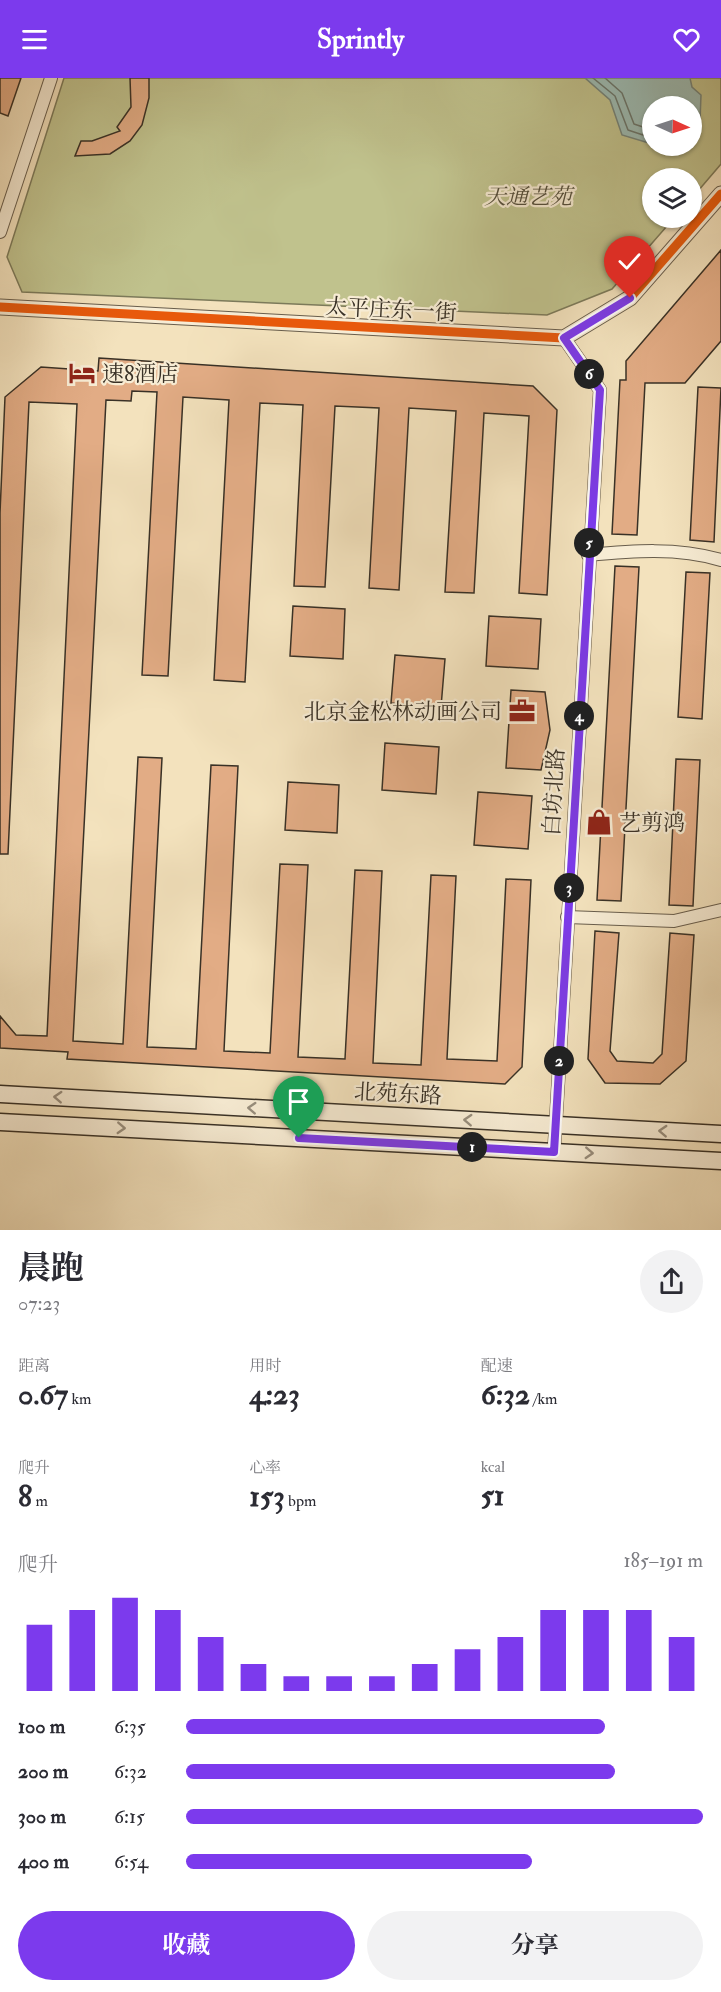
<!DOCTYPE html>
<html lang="zh">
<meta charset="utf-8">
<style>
:root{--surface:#fff;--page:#f2f2f3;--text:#2b2b33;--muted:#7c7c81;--accent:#7c3aed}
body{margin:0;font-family:"IM FELL Double Pica","Noto Serif SC",serif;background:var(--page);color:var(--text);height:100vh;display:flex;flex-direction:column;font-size:22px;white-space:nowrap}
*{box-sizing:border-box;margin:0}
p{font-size:20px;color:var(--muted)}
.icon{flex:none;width:33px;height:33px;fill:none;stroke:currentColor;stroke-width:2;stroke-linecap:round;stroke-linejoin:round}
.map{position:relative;height:1152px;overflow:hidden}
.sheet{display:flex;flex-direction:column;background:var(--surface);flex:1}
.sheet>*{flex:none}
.needle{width:39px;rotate:93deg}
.controls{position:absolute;left:642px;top:18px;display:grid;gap:12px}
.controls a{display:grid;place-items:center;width:60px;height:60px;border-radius:50%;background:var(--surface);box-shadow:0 2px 4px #0004;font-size:30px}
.pin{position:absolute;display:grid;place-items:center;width:51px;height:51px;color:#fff;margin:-62px -26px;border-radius:50% 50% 50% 0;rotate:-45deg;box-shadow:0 0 6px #0007}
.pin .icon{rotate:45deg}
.km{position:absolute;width:30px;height:30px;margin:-15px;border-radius:50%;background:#222;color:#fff;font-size:16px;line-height:30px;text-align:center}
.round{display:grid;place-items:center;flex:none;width:63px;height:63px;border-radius:32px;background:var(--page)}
.headline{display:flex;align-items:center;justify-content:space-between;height:102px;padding:0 18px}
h1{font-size:33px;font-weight:700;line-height:45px}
.figures{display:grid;grid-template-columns:repeat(3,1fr);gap:9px;height:102px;padding:6px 18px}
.figures div{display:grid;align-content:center}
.figures b{font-size:30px;font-weight:700}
.figures small{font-size:16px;font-weight:400}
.figures p{font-size:16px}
.chart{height:168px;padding:12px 18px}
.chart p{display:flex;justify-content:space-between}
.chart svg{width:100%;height:108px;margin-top:6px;stroke:var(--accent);stroke-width:6}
.cta{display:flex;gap:12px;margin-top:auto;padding:12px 18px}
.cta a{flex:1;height:69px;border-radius:36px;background:var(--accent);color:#fff;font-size:24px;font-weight:700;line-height:69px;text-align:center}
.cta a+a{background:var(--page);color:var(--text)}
ul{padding:0 18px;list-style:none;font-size:20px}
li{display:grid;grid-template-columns:96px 72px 1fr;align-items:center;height:45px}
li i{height:15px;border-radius:8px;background:var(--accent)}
header{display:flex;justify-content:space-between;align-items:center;height:78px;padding:0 18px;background:var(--accent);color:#fff;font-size:27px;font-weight:700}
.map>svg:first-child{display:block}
.green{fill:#c0c28d;stroke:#7c7a5a;stroke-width:1.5;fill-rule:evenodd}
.water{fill:#9cbdb6;stroke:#74857c;stroke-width:1.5}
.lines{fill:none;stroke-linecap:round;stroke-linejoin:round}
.shore{stroke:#6a776e;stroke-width:1.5}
.building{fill:#e2ac85;stroke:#393126;stroke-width:1.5}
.minor-casing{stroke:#685d4c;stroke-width:14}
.tertiary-casing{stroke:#685d4c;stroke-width:17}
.secondary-casing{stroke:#393126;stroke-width:19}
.minor{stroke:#f7ecd4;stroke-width:12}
.tertiary{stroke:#f7ecd4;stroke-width:15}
.secondary{stroke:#f7ecd4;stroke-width:16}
.cycleway-casing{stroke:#f7ecd4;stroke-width:13}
.cycleway{stroke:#e8590c;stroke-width:9}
.oneway{stroke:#988e7d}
.route-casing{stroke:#fff;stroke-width:12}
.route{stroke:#7c3aed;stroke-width:8}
.labels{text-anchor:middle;stroke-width:4.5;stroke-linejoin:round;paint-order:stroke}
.park-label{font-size:22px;font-style:italic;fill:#544e3b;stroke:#f7ecd4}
.street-label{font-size:22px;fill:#393126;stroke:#f7ecd4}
.poi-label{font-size:22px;fill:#393126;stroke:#f7ecd4;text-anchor:start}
</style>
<header><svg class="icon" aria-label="menu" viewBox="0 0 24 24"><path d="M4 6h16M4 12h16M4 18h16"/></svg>Sprintly<svg class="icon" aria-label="heart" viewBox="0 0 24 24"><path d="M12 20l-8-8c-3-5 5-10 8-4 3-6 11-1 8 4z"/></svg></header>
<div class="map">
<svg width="721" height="1152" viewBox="0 0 721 1152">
<rect width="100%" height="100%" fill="#f3e2bd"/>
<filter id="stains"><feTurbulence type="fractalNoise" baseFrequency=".00333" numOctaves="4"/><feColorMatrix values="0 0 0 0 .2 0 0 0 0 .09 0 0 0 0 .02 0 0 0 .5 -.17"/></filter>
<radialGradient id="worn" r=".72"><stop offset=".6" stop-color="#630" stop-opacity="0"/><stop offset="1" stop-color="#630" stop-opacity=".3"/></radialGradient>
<path class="green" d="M64,0H721V86L692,120V100H652V140H674L612,211L547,237L22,214L7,179ZM652,28H692V68H652Z"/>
<path class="water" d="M585,0H690L692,9L701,17L700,43L692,52V28H652V66L622,57L610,22Z"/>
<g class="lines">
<g class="shore">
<path d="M593,0L615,18L628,52L652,60"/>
<path d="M605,0L622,15L634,46L652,52"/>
</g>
</g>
<g class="building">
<path d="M0,0H21L8,38L0,35Z"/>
<path d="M130,0H149V20L142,47L130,63L110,76L75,78L81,63H92L120,53L117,49L131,29Z"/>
<path d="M721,172V263L685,305H645L637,457L612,456L620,302H626V283Z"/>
<path d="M99,280L533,308L557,332L547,517L519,515L529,338L484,335L474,515L445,514L456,333L409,330L399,512L369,510L379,330L335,328L325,509L294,508L303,327L260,325L245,604L214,602L229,322L183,319L168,598L142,597L157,314L132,313L131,323L106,322L73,963L123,966L138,679L162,680L147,969L196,971L211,687L238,688L224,973L270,975L280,786L308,787L298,979L345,981L355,792L382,793L373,985L421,987L431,797L456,798L447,981L497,983L506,801L531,802L522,989L505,1006L67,981L68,974L0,970V938L16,957L47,958L77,326L29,324L8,776H0V435L5,319L41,289L98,293Z"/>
<path d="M698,309L721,310L714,464L690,462Z"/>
<path d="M615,488L639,489L621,823L597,822Z"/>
<path d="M686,494L710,495L702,641L678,639Z"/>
<path d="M293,528L345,531L343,581L290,578Z"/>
<path d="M489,538L541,541L538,591L486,588Z"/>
<path d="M395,577L445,581L441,629L391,625Z"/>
<path d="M511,612L545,614L550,652L541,692L506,690Z"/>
<path d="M385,665L439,669L436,716L382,712Z"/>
<path d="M676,681L700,682L693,828L669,827Z"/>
<path d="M288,704L339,707L337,755L285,752Z"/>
<path d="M478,714L532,718L528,771L474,767Z"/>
<path d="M595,853L619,855L610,973L617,983L653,985L662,976L670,855L694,857L686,983L660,1006L605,1005L588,981Z"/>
</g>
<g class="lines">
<g class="minor-casing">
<g id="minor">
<path d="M0,154L51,0"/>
<path d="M588,477C632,473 677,469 721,482"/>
<path d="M567,839L674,843L721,832"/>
<path d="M554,1074L600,312L564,260"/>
</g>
</g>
<g class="tertiary-casing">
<path id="tertiary" d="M0,229L564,260L630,220L721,116"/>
</g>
<g class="secondary-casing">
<g id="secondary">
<path d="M0,1016L721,1056"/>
<path d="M0,1044L721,1083"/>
</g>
</g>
<use href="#minor" class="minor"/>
<use href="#tertiary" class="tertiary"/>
<use href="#secondary" class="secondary"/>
<g class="cycleway-casing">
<g id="cycleway">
<path d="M0,229L564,260L630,220L721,116"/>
<path d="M554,1074L600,312L564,260"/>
</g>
</g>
<use href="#cycleway" class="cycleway"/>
</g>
<defs><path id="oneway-chevron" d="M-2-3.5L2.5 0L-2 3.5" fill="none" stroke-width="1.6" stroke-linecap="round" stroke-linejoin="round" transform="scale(1.5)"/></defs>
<g class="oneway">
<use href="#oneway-chevron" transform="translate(58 1019) rotate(-177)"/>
<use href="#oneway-chevron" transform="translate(252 1030) rotate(-177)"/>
<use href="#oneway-chevron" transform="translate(468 1042) rotate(-177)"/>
<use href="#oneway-chevron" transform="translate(121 1050) rotate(3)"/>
<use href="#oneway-chevron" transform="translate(663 1053) rotate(-177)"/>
<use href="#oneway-chevron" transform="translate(589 1075) rotate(3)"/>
</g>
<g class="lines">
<g class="route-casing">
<path id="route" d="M299,1060L554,1074L600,312L564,260L630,220"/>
</g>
<use href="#route" class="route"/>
</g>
<defs>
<g id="hotel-bare" transform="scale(2.07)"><path d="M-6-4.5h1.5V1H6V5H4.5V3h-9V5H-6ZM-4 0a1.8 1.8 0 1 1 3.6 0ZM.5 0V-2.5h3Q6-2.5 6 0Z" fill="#8f2418" stroke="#f7ecd4" stroke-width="2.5" paint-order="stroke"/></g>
<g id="office-bare" transform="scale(2.07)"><path d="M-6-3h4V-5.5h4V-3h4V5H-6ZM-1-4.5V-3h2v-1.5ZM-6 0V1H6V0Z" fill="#8f2418" stroke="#f7ecd4" stroke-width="2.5" paint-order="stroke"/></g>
<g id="shop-bare" transform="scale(2.07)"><path d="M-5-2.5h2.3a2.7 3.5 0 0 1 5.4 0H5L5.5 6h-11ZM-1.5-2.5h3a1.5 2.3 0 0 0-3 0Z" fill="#8f2418" stroke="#f7ecd4" stroke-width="2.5" paint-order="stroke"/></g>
</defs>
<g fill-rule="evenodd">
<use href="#hotel-bare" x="82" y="295"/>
<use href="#office-bare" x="522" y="633"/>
<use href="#shop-bare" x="599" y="744"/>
</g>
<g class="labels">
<g class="park-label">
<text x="528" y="126">天通艺苑</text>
</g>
<g class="street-label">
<text transform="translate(391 231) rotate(3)" y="8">太平庄东一街</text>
<text transform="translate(553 714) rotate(-87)" y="8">白坊北路</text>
<text transform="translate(398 1015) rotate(3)" y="8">北苑东路</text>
</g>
<g class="poi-label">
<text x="102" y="303">速8酒店</text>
<text x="502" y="641" text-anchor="end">北京金松林动画公司</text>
<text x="619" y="752">艺剪鸿</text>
</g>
</g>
<rect width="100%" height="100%" filter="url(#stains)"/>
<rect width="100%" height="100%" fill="url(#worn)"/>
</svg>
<div class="controls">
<a><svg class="needle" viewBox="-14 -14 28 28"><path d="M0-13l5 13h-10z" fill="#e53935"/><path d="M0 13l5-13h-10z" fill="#7c7c81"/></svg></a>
<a><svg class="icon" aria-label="layers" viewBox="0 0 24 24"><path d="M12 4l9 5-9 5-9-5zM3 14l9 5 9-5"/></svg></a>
</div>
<div class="pin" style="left:299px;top:1060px;background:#1e9e55"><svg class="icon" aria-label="arrive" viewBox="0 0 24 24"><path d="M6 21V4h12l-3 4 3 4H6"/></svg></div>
<div class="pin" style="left:630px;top:220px;background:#d93025"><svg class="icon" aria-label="check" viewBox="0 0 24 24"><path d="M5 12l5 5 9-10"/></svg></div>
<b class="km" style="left:472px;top:1069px">1</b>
<b class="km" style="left:559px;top:983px">2</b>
<b class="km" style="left:569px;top:810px">3</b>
<b class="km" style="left:579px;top:638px">4</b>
<b class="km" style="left:589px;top:465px">5</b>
<b class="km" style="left:589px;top:296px">6</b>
</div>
<section class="sheet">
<div class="headline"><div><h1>晨跑</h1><p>07:23</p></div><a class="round"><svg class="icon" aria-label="share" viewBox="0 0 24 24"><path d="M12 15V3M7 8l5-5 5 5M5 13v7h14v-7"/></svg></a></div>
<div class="figures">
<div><p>距离</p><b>0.67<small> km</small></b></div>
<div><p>用时</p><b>4:23</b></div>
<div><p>配速</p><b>6:32<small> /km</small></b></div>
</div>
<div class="figures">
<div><p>爬升</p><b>8<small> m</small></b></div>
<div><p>心率</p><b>153<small> bpm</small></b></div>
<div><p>kcal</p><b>51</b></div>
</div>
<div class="chart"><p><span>爬升</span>185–191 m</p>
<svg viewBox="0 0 160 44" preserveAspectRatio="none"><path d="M5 44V17M15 44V11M25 44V6M35 44V11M45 44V22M55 44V33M65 44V38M75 44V38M85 44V38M95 44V33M105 44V27M115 44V22M125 44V11M135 44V11M145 44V11M155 44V22"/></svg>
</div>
<ul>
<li><b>100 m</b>6:35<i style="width:81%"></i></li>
<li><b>200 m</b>6:32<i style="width:83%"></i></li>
<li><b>300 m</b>6:15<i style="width:100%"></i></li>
<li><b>400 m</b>6:54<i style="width:67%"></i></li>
</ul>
<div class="cta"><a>收藏</a><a>分享</a></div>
</section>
